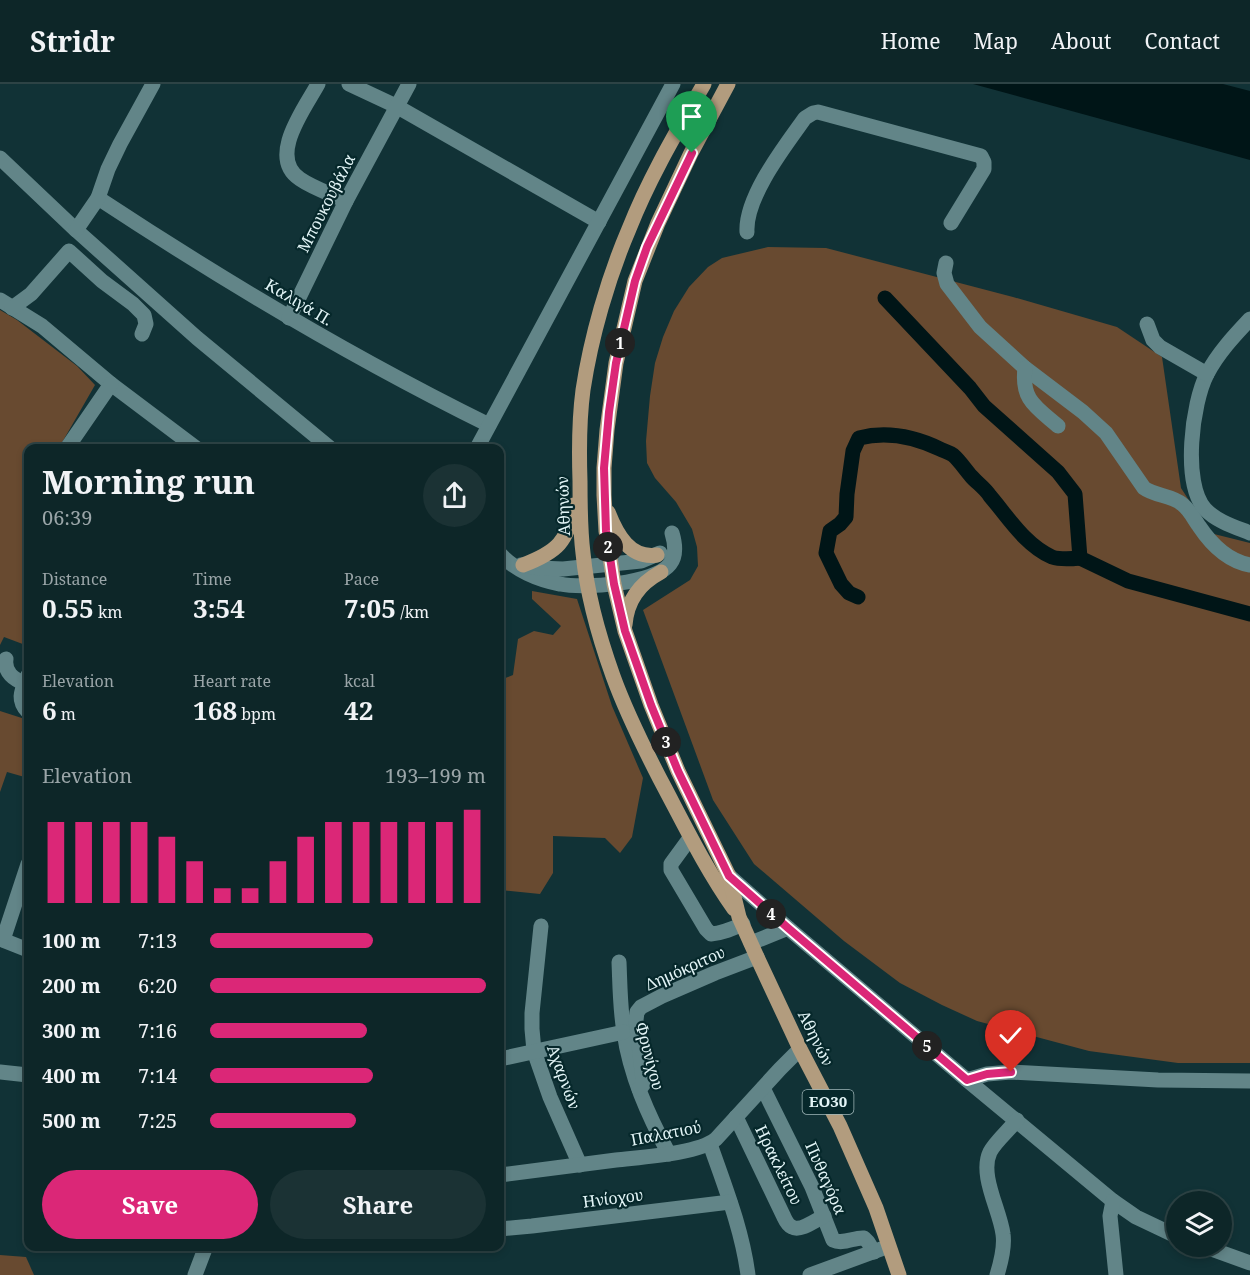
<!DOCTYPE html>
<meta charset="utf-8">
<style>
:root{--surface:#0d2628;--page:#1b3234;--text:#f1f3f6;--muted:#9aa5a8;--line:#2d4345;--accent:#db2777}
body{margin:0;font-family:"Noto Serif",serif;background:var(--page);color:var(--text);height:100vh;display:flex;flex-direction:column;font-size:22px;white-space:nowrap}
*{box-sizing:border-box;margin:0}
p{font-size:20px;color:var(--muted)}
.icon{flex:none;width:33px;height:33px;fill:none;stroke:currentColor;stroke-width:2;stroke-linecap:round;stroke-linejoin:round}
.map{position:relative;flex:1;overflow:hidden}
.details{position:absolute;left:24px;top:360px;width:480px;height:807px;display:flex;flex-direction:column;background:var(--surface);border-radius:12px;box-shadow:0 3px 9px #0003,0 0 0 2px var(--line)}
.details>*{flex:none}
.controls{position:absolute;left:1166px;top:1107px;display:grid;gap:12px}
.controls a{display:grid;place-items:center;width:66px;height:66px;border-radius:50%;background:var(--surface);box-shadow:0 3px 9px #0003,0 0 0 2px var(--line);font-size:30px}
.pin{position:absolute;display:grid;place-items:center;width:51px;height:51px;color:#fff;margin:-62px -26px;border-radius:50% 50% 50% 0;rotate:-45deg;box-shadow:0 0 6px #0007}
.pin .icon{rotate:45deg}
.km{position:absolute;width:30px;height:30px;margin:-15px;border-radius:50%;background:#222;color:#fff;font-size:16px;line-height:30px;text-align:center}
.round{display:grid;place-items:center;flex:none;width:63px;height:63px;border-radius:32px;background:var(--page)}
.head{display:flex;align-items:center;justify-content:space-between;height:102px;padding:0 18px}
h1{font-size:33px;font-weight:700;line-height:45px}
.stats{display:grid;grid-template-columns:repeat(3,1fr);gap:9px;height:102px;padding:6px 18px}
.stats div{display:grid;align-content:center}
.stats b{font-size:26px;font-weight:700}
.stats small{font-size:16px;font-weight:400}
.stats p{font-size:16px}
.chart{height:168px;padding:12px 18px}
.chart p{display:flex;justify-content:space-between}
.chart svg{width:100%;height:108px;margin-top:6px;stroke:var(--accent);stroke-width:6}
.primary-button{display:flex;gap:12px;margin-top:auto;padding:12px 18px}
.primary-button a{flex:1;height:69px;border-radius:36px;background:var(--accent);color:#fff;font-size:24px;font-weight:700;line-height:69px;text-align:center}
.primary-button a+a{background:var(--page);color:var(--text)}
ul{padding:0 18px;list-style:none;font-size:20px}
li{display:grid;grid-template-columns:96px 72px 1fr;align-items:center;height:45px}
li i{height:15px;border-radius:8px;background:var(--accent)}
header{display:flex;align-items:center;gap:36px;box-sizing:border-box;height:84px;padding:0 30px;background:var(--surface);border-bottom:2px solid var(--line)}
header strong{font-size:28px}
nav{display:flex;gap:33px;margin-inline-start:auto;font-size:21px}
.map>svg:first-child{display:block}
.green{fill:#684a30}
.water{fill:#001517}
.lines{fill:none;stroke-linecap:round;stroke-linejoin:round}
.canal{stroke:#001517;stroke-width:15}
.path{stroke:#839c9f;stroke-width:2;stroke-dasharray:3 3;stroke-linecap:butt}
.minor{stroke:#628588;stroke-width:15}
.major{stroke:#b29c7e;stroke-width:15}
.route-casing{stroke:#fff;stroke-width:12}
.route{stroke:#db2777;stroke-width:8}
.labels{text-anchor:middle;stroke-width:4.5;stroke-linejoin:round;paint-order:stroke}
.shield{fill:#06282b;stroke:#a0b7b9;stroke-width:1.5}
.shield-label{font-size:15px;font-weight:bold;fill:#e2f4f6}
.street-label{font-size:16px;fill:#e2f4f6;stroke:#06282b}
</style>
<header>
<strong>Stridr</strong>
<nav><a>Home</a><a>Map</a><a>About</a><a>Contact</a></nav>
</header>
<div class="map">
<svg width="1250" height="1191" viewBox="0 0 1250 1191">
<rect width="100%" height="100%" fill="#113236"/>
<g class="green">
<path d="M768,163L826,164L1013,213L1117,243L1162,273L1181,404L1210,449L1250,459V979H1178L1089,967L977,937L942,921L900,899L844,857L754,780L713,716L643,526L690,496L698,482L697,463L692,445L676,418L655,394L647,379L646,357L650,312L655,279L663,253L674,227L689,203L708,183L722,174Z"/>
<path d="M0,226L17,236L77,282L95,301L60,362L63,364H28V562L4,553L0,561Z"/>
<path d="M532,507L577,515L612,622L643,694L632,753L620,769L605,754L553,752V789L540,810L500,806V596L513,591L518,555L534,547L553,551L561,542L532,515Z"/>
<path d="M0,627L28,636V694L7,688L0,708Z"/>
<path d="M0,1171L26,1173L34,1191H0Z"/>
</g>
<path class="water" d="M973,0H1223L1250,7V76Z"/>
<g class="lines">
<g class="canal">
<path d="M885,214L970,304L984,322L1058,388L1075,410L1080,474L1128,497L1250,530"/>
<path d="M858,513L849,509L841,500L826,469L830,447L840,440L846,433L847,410L853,367L859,354C886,347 915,353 940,365C944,367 949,368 953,371C959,376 965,385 971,392C977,399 985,404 990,412C1008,433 1025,461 1052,473C1061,476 1071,475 1080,474"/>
</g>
<path class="path" d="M1178,1166L1192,1172"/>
<g class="minor">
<path d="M318,0C305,24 267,73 300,95C313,104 331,110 346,117"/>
<path d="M349,0L396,22L599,138"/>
<path d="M0,74L76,146L197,254L330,364"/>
<path d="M98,114C224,197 353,274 489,341"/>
<path d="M76,146L98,114L108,85L120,60L153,0"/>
<path d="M747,148C745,113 785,62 805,34L813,29L818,28L981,72L984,78V85L951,139"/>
<path d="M946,179L944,189L947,200L980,243L1025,284L1083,328L1106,349L1144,404C1155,412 1171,411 1182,420C1189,425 1194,435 1199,442C1211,460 1228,477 1250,481"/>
<path d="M0,216L42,242L111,300L196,364"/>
<path d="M12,224L31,210L69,167L102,197L133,220L144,231L146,240L142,250"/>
<path d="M289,234L346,117L409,0"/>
<path d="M1250,235C1234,252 1218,269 1207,290C1192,319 1182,399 1205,425C1216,437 1235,443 1250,449"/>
<path d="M1147,240L1153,256L1160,263L1207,290"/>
<path d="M1025,284C1021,316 1036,323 1058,342"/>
<path d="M67,364L111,300"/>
<path d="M477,364L673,0"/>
<path d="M500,470C515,486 538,496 560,500C583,505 655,500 670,480C677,471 675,459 672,449"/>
<path d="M521,481L539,484L563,485L641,477L660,469"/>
<path d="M6,575C4,589 14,595 25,600"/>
<path d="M28,591C22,606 16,615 28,628"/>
<path d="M690,754L671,780V786L706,845L711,850C723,849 732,845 743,840"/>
<path d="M724,795L729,792L788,844L967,996L1113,1117L1136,1133L1176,1152"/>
<path d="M541,842L532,929V945L534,967L550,1013L580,1081"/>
<path d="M0,855L28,866"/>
<path d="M3,856L28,780"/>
<path d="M751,859L788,844"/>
<path d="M619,878C620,901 620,925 624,948C630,991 648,1031 669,1070"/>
<path d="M500,975L624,948"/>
<path d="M0,988L28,991"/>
<path d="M967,996L987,990L1011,988L1158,996L1250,997"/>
<path d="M763,1004L812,1103L833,1156C843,1161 854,1153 864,1154L868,1158L874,1168"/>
<path d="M639,1005L643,1001V996L636,936L637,928L641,923L662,912L715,889L757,873"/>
<path d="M736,1033L783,1131C785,1135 787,1141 792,1143C800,1148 816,1136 824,1132"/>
<path d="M710,1060C725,1103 742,1145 748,1191"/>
<path d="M500,1091C538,1086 577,1081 616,1076C641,1073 698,1070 716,1055L780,985L800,965"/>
<path d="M1113,1117L1110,1132L1116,1191"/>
<path d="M500,1145L532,1142L730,1118"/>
<path d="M1203,1162L1250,1179"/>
<path d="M195,1191L206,1162"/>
<path d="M810,1191L881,1165"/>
<path d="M997,1191C1001,1178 1005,1163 1003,1150C1000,1126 979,1091 990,1068C995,1058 1009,1046 1017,1036"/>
</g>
<g class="major">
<path d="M704,0C677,47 649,94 629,145C608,194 591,253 583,306C579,336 579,367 580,397C580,421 580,445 583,469C587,511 599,553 613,592C626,628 643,662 660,695C684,740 705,784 734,825"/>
<path d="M728,0L691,69L658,139L635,197L616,279L607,346L604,384V411L606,447L614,500L625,547L651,621L678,687L729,792L739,833L757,873L800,965L840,1042L876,1124L899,1191"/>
<path d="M608,428C617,451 630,475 657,471"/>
<path d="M523,481C557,468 568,458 574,421"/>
<path d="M625,541C627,516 639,500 661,488"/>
</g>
</g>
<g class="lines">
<g class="route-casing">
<path id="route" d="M692,69L647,163L635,197L616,279L609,328L604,384L606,447L614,500L625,547L651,621L678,687L729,792L788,844L967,996L987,990L1011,988"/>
</g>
<use href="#route" class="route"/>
</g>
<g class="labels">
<rect class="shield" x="802.5" y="1006" width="51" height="24" rx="4.5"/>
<g class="shield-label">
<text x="828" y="1023">ΕΟ30</text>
</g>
<g class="street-label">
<text transform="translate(326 119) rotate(-63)" y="6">Μπουκουβάλα</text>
<text transform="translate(299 218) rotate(31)" y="6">Καλιγά Π.</text>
<text transform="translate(563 422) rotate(-92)" y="6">Αθηνών</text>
<text transform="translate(685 884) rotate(-24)" y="6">Δημόκριτου</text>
<text transform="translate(816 954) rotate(64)" y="6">Αθηνών</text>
<text transform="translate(650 972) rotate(75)" y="6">Φρυνίχου</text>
<text transform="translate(564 993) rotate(70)" y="6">Αχαρνών</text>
<text transform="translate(666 1049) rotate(-11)" y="6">Παλατιού</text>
<text transform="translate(779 1081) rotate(64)" y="6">Ηρακλείτου</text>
<text transform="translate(826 1094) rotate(66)" y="6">Πυθαγόρα</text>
<text transform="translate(613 1114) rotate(-7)" y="6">Ηνίοχου</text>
</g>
</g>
</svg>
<div class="controls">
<a><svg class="icon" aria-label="layers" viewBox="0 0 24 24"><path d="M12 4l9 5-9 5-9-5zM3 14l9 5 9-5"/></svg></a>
</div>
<div class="pin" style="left:692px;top:69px;background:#1e9e55"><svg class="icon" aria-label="arrive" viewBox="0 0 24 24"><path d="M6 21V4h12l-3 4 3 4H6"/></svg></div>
<div class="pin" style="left:1011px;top:988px;background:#d93025"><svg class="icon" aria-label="check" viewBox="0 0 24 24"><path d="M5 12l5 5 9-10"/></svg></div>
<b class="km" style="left:620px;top:259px">1</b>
<b class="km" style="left:608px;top:463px">2</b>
<b class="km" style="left:666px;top:658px">3</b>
<b class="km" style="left:771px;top:830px">4</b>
<b class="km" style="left:927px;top:962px">5</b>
<section class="details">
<div class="head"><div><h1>Morning run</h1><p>06:39</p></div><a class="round"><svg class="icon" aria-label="share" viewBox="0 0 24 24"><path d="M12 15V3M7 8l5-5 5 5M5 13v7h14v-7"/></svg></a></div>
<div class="stats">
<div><p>Distance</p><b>0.55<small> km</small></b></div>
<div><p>Time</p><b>3:54</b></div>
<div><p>Pace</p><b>7:05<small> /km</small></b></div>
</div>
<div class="stats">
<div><p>Elevation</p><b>6<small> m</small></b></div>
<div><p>Heart rate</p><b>168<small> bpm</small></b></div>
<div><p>kcal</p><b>42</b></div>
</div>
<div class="chart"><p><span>Elevation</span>193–199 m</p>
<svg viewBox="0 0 160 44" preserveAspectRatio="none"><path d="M5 44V11M15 44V11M25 44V11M35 44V11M45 44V17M55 44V27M65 44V38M75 44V38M85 44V27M95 44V17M105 44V11M115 44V11M125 44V11M135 44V11M145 44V11M155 44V6"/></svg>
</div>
<ul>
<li><b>100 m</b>7:13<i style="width:59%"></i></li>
<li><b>200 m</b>6:20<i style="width:100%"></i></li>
<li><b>300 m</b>7:16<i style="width:57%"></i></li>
<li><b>400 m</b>7:14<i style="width:59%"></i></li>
<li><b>500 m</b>7:25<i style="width:53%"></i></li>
</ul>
<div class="primary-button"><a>Save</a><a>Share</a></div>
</section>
</div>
